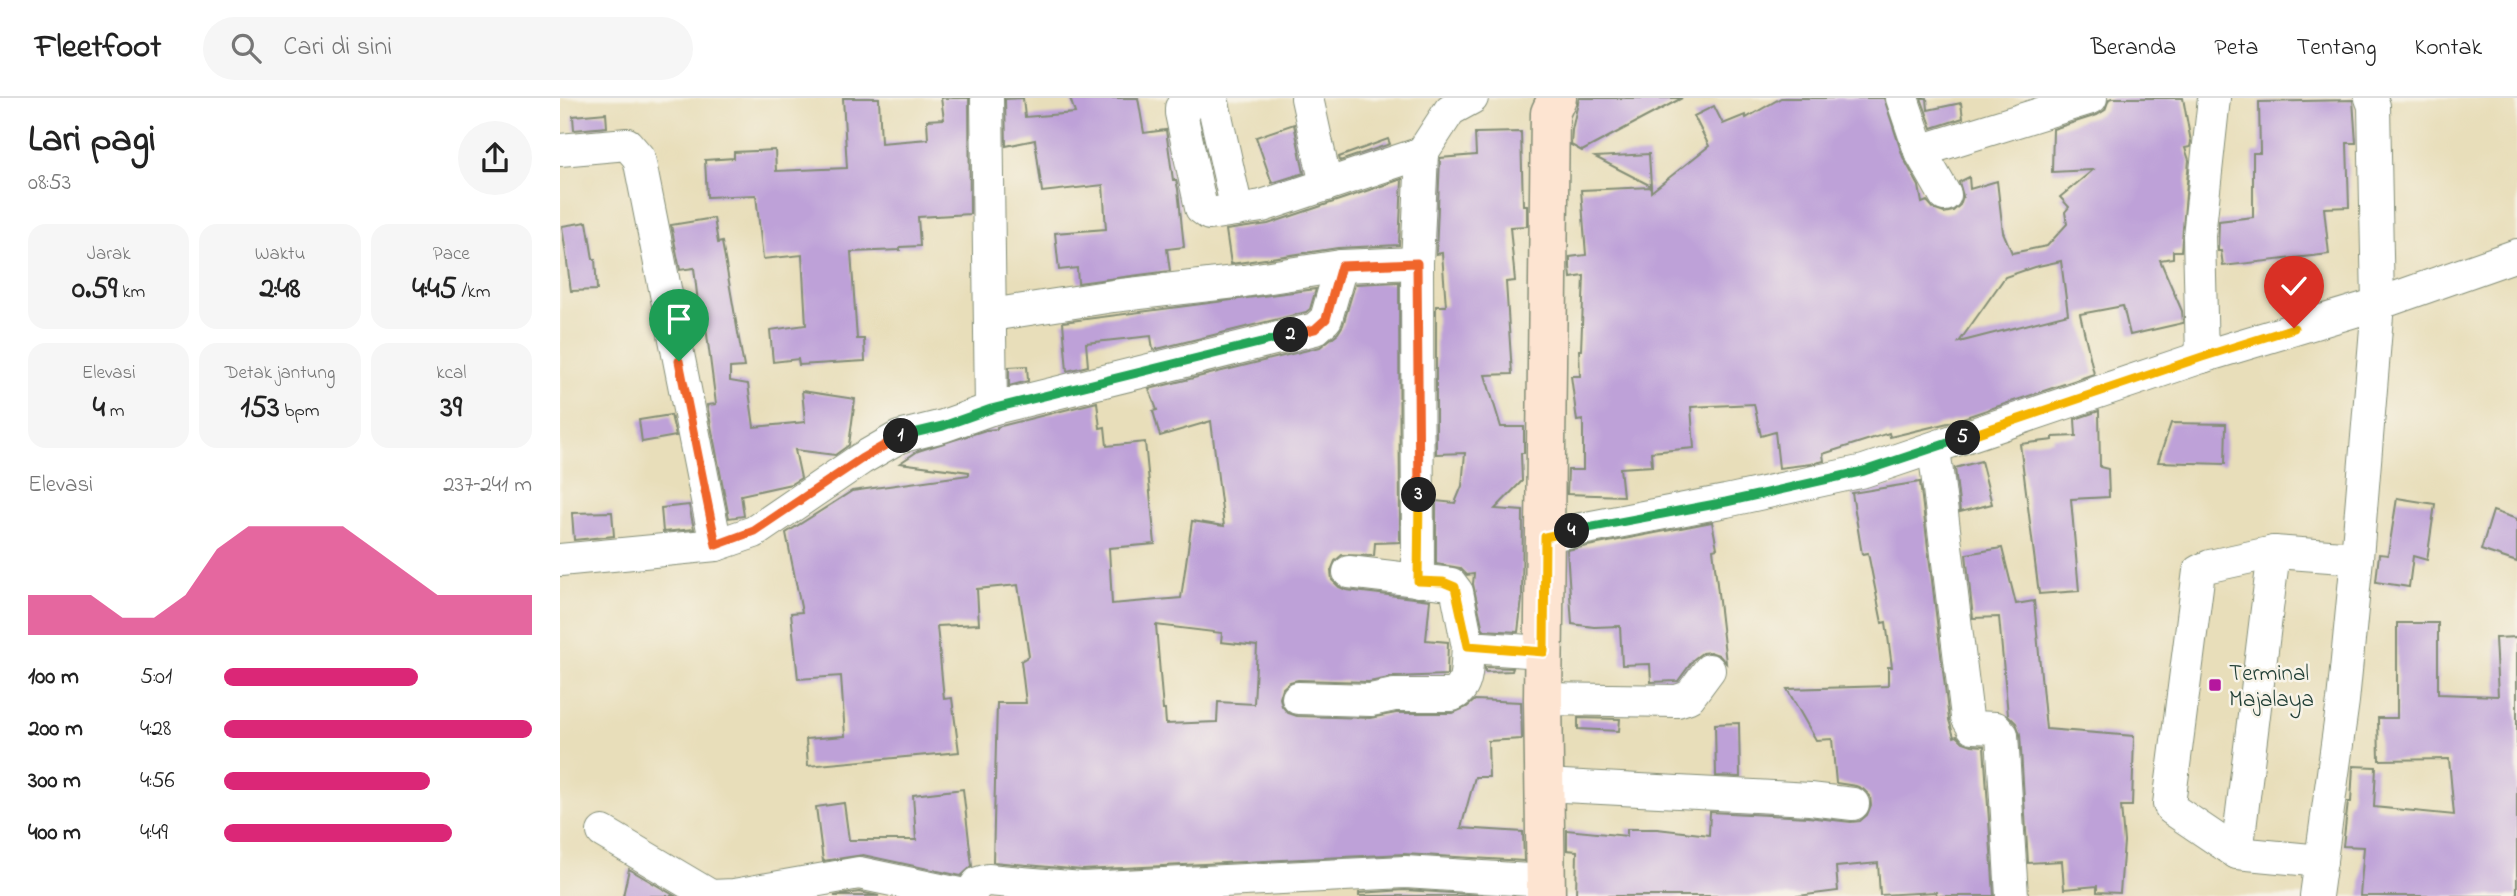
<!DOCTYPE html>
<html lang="id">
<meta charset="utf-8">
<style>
:root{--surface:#fff;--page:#f6f6f6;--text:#222;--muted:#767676;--line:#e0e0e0;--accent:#db2777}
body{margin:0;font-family:"Indie Flower",sans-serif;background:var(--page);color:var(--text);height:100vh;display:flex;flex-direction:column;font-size:26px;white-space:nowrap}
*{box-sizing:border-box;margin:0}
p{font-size:23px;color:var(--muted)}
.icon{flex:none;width:38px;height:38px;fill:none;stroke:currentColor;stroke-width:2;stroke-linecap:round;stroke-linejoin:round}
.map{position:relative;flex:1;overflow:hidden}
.side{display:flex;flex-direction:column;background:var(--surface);width:560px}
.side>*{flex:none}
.pin{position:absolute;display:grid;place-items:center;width:60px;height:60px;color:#fff;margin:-72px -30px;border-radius:50% 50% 50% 0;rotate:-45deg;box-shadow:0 0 7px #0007}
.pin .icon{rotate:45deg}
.km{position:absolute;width:35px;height:35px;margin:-18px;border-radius:50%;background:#222;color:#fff;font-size:19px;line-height:35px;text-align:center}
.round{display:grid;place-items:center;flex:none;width:74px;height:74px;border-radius:37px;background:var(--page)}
.overview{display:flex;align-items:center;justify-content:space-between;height:119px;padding:0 28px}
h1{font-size:38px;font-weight:700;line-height:52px}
.metrics{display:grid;grid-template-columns:repeat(3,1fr);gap:10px;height:119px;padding:7px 28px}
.metrics div{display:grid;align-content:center;border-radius:18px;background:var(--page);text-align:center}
.metrics b{font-size:30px;font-weight:700}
.metrics small{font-size:19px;font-weight:400}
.metrics p{font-size:19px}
.chart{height:196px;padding:14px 28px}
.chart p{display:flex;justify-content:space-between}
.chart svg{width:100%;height:126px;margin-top:7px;fill:var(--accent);opacity:.7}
ul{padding:0 28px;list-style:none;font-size:23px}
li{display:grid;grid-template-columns:112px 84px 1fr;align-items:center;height:52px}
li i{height:18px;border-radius:9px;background:var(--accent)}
header{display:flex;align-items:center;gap:42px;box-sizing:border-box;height:98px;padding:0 35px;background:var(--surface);border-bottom:2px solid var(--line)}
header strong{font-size:33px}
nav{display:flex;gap:38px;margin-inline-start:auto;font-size:24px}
.search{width:490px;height:63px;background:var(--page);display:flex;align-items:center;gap:18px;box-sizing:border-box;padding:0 24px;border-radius:38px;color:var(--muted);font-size:26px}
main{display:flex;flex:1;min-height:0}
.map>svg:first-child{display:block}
.building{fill:#bea1d8;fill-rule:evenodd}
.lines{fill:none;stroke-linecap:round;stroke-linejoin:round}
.street-casing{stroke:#848e77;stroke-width:34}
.secondary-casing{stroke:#848e77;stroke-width:41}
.street{stroke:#fff;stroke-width:32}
.secondary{stroke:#fde4d1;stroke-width:38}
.split-1-casing{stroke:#fff;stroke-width:14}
.split-2-casing{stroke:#fff;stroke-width:14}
.split-3-casing{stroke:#fff;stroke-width:14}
.split-4-casing{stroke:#fff;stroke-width:14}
.split-5-casing{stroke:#fff;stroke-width:14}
.split-6-casing{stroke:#fff;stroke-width:14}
.split-1{stroke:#f0652b;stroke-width:9}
.split-2{stroke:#22a559;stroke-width:9}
.split-3{stroke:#f0652b;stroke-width:9}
.split-4{stroke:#f5b400;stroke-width:9}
.split-5{stroke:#22a559;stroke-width:9}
.split-6{stroke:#f5b400;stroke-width:9}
.poi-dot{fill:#b5179e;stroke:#f7f3e8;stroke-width:2.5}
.labels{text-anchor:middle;stroke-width:5;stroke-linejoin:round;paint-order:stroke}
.poi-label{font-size:23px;fill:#1f3d34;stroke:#f7f3e8;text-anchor:start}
</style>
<header>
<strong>Fleetfoot</strong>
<div class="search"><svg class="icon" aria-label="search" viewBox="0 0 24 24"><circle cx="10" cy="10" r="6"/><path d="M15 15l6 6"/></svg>Cari di sini</div>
<nav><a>Beranda</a><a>Peta</a><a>Tentang</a><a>Kontak</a></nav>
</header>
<main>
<section class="side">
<div class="overview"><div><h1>Lari pagi</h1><p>08:53</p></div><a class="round"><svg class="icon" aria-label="share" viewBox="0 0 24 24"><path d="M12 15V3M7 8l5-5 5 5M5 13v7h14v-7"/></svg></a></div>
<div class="metrics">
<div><p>Jarak</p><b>0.59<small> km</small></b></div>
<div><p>Waktu</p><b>2:48</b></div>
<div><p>Pace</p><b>4:45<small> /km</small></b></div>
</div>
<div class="metrics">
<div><p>Elevasi</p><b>4<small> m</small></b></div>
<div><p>Detak jantung</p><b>153<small> bpm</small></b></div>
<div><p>kcal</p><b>39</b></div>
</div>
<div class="chart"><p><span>Elevasi</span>237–241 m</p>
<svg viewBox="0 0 160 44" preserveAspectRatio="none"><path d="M0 44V30L10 30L20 30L30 38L40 38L50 30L60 14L70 6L80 6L90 6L100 6L110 14L120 22L130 30L140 30L150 30L160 30V44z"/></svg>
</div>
<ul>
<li><b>100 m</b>5:01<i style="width:63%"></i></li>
<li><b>200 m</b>4:28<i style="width:100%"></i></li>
<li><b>300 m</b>4:56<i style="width:67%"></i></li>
<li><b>400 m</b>4:49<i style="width:74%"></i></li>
</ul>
</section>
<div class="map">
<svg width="1957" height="798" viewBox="0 0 1957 798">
<rect width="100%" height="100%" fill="#f7f3e8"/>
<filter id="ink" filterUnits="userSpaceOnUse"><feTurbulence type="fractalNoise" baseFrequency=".0143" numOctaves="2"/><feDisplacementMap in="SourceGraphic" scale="14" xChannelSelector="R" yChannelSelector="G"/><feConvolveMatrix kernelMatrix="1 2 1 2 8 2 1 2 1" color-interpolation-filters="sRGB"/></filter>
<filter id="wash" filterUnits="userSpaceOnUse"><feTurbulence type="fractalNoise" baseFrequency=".00686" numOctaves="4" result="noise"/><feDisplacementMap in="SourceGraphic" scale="28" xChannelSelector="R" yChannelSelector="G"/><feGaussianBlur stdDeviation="1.57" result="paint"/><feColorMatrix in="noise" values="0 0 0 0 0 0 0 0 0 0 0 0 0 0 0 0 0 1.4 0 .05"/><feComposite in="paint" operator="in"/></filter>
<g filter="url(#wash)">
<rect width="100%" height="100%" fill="#e8deba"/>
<g id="blocks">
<g class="building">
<path d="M283,0H319L321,45L368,41L367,22L384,21L381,0H409L410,116L358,119L360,148L340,149V152L291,154L297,241H304L305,263L239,267L238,261L213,264L210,232L246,227L242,157L203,161L196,97L147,99L145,62L174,60V54L215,52L216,73L287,70Z"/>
<path d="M463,0L465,19L515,15L510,0H578L584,35L606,32L613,82H616L618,91L624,149L607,151L610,173L518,185L517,170L499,172L495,135L546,131L543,87L482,94L475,42L446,48L445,1Z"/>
<path d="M1019,0H1122L1022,53L1011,47L1012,32Z"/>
<path d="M1221,0H1324L1343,59L1359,88L1362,105L1367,103L1375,112L1384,115L1393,113L1400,107L1403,98L1399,84L1409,79L1410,91L1437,83L1443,134L1452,155L1487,148L1507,126L1505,114L1509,109L1500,99L1533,72L1492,74L1493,31L1537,17L1545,12L1549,1L1552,0H1623L1631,44L1630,49L1625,50L1629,62L1621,153H1613V160L1600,162L1622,213L1623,225L1570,237L1563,208L1520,216L1534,276L1388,325L1330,339L1329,335L1263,356L1264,363L1251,366L1219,370L1215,334L1201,338L1194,306L1131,309L1134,350L1091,354L1092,368L1060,370L1063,398L1007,396L1008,372H1023V322L1017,323L1011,278H1020L1019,252H1021L1024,178L1011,180L1010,169V159L1026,157L1021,92L1091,89V94L1149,48L1134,18L1154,8L1163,26L1185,17L1186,20ZM1501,163L1508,216L1399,244L1445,179L1474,169Z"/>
<path d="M1361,0H1367L1368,12L1401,5L1403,20L1372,30Z"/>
<path d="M1793,2L1796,45H1787L1789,109L1764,110L1769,156L1663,168L1661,153H1658L1659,123L1693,119V55H1700L1699,4Z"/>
<path d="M46,15L47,29L14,32L13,18Z"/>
<path d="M734,26L744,75L712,85L696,39Z"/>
<path d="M961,34L963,107H967V128L950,129L955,183L946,184L952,276L925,277L941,329H964V355H961L962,383L935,411L963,413L962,501L958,534L923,532L913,486L914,476L907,477L900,470L876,466V403L895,405L902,388L905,355L876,356V208H886L882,155L876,156L880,60L916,57L915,35Z"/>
<path d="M828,41L830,46L780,63L779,59Z"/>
<path d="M1089,56L1091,88L1035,59Z"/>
<path d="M842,81L839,147L778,150L671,166L666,132L708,126Z"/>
<path d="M154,120L158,145L162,144L184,269L170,270V283L188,286L194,329L245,324L242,293L295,301L289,347L275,357L235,352L241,380L231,386L181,397L184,418L169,420L147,307L156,306L145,221L140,222L134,170L120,172L111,127Z"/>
<path d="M27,124L33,161H35L37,192L11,193L2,128Z"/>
<path d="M839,184L840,444L815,445L814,458L782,457L775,463L771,473L772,482L779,489L786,492L870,502L866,542L888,544L887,577L834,579L809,584L738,582L730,584L723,590L720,600L722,608L728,615L737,618L810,620L836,615H893L907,609L915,602L961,604L962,641L928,643L929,679H915L901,730L963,734L964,763L844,756L522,772L433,764L437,605H466L461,563L469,558L458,487L417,491L419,526L377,528L384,601L392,600L399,654L248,668L246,641L285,638L281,578L238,581L231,515L242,514L226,435L292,393L409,377V374L340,365L358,353L426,332L437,331V329L537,304L540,330L545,329L547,348L585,344L595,446L549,450L552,506L621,500L632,423L664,428L651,323L600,338L593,313L597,312L589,291L760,249L778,235L783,227L795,186ZM596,527L662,535L661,544L697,548L694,606L658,604L657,624L606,626L605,612H603Z"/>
<path d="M756,191L750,211L746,214L593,252L591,238L526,245L528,268L507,273L503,224Z"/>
<path d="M467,268L468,283L449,288V269Z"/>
<path d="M1539,313L1540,369L1548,371L1549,399L1511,401L1519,493L1479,496L1460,346L1493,342V339L1516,338L1515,321Z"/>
<path d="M111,317L116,338L82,344L79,322Z"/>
<path d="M1611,325L1666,326L1665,366L1598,364Z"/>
<path d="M1421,363L1432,406L1400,414L1395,370Z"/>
<path d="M1360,384L1389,622L1394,639L1397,638L1403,644L1412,647L1424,648L1434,798H1377L1376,794L1320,797L1318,765L1276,769L1278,793L1238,798H1016L1017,753L1007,752V732L1067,738V731H1097L1149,737L1150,714L1248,719L1291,724L1300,723L1307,717L1311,707L1310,698L1303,691L1296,688L1276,685L1272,641L1256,642L1227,591L1328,588V569H1332L1326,524L1322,525L1308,455L1302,456L1292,395Z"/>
<path d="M1837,400L1875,406L1867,462L1853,458L1849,489L1816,484L1819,456L1828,457Z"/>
<path d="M129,407L134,431L103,434L101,410Z"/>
<path d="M1933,413L1957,421V464L1921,452Z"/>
<path d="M52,414L54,438L14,442L12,415Z"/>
<path d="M1152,424L1157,450L1153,451L1166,565L1159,557L1150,554L1142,555L1134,561L1118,583L1091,584L1090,566L1062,567L1060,528L1034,529L1012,526L1007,452Z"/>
<path d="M1442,450L1456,506L1474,503L1486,631L1574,638L1572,708H1561L1564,744L1560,795L1537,794V788L1504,791L1502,763L1468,765L1460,636L1456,625L1448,617L1439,519L1413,520L1406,456Z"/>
<path d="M1837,525H1878V596L1938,598L1935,540L1957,539V798H1800L1804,749L1783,748L1788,704H1791L1793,668L1816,669L1814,709L1894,717L1889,661L1819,662L1818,620H1837Z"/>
<path d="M925,569L953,570L952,573L925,574Z"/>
<path d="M1018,620L1060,621L1059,633L1018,631Z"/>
<path d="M1179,625L1180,679L1156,678L1155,626Z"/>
<path d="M403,691L412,768L401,778L303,757L263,763L256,709L284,705L289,742H356L353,697Z"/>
<path d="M69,771L115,798H63Z"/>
<path d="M845,792L922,797V798H799V795Z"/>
<path d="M299,794L319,798H274Z"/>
</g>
</g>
</g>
<g filter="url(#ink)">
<use href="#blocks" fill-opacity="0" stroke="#848e77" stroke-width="2"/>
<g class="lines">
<g class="street-casing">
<g id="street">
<path d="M427,0L431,311"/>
<path d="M650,0L626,6L621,10V15L641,110L649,116L702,108L862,55"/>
<path d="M652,0L677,112"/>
<path d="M747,0L766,87"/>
<path d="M1342,0L1360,53L1385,97"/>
<path d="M0,52L67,46L79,60L156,447"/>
<path d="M1360,53L1531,0"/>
<path d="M431,217L553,198L684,183L781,168L857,165"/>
<path d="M1642,259L1639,138L1654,0"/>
<path d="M1374,350L1407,619L1413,629L1436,630L1442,637L1452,798"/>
<path d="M985,438L1166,403L1304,373L1642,259L1818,206L1957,157"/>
<path d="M0,462L156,447L194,434L301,361L339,339L383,328L431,311L755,231L766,221L781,168"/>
<path d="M789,474L891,486L897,494L908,549L984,554"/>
<path d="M858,483L857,165L862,55L890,12L912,0"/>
<path d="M738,600L811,602L834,597H892C910,590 906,565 908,549"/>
<path d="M983,601L1117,603L1129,599L1149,572"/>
<path d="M984,687L1250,701L1293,706"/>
<path d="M43,734L151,798"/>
<path d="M1677,755L1714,454"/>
<path d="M1761,763L1677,755L1612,711L1609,706L1639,473L1650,468L1714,454L1797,460"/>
<path d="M151,798L174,797L299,775L404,797L410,796L418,785L428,782L522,790L845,774L986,783"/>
<path d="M1756,798L1783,603L1797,460L1818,206L1814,8L1811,0"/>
</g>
</g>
<g class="secondary-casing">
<path id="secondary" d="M986,798L983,601L990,15L997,0"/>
</g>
<use href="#street" class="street"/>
<use href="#secondary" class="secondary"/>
</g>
</g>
<g class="lines" filter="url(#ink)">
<g class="split-1-casing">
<path id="split-1" d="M119,263L156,447L194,433L301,361L341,338"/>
</g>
<g class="split-2-casing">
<path id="split-2" d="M341,338L383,328L431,311L731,237"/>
</g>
<g class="split-3-casing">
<path id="split-3" d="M731,237L755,231L766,221L781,168L857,165L859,397"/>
</g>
<g class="split-4-casing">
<path id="split-4" d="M859,397L858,483L883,484L895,489L908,548L984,554L985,439L1012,433"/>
</g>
<g class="split-5-casing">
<path id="split-5" d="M1012,433L1166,404L1304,373L1403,340"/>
</g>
<g class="split-6-casing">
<path id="split-6" d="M1403,340L1642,259L1734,230"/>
</g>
<use href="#split-1" class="split-1"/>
<use href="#split-2" class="split-2"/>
<use href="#split-3" class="split-3"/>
<use href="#split-4" class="split-4"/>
<use href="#split-5" class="split-5"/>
<use href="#split-6" class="split-6"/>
</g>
<rect class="poi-dot" x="1648" y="580" width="14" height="14" rx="3.5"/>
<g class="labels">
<g class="poi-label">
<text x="1669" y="582">Terminal<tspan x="1669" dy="26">Majalaya</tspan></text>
</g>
</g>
</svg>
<div class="pin" style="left:119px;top:263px;background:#1e9e55"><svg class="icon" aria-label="arrive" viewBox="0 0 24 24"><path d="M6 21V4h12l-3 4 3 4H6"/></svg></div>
<div class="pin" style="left:1734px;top:230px;background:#d93025"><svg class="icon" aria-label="check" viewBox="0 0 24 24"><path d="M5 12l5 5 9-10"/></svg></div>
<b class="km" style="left:341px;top:338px">1</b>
<b class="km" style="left:731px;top:237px">2</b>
<b class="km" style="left:859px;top:397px">3</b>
<b class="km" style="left:1012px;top:433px">4</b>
<b class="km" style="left:1403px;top:340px">5</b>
</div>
</main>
